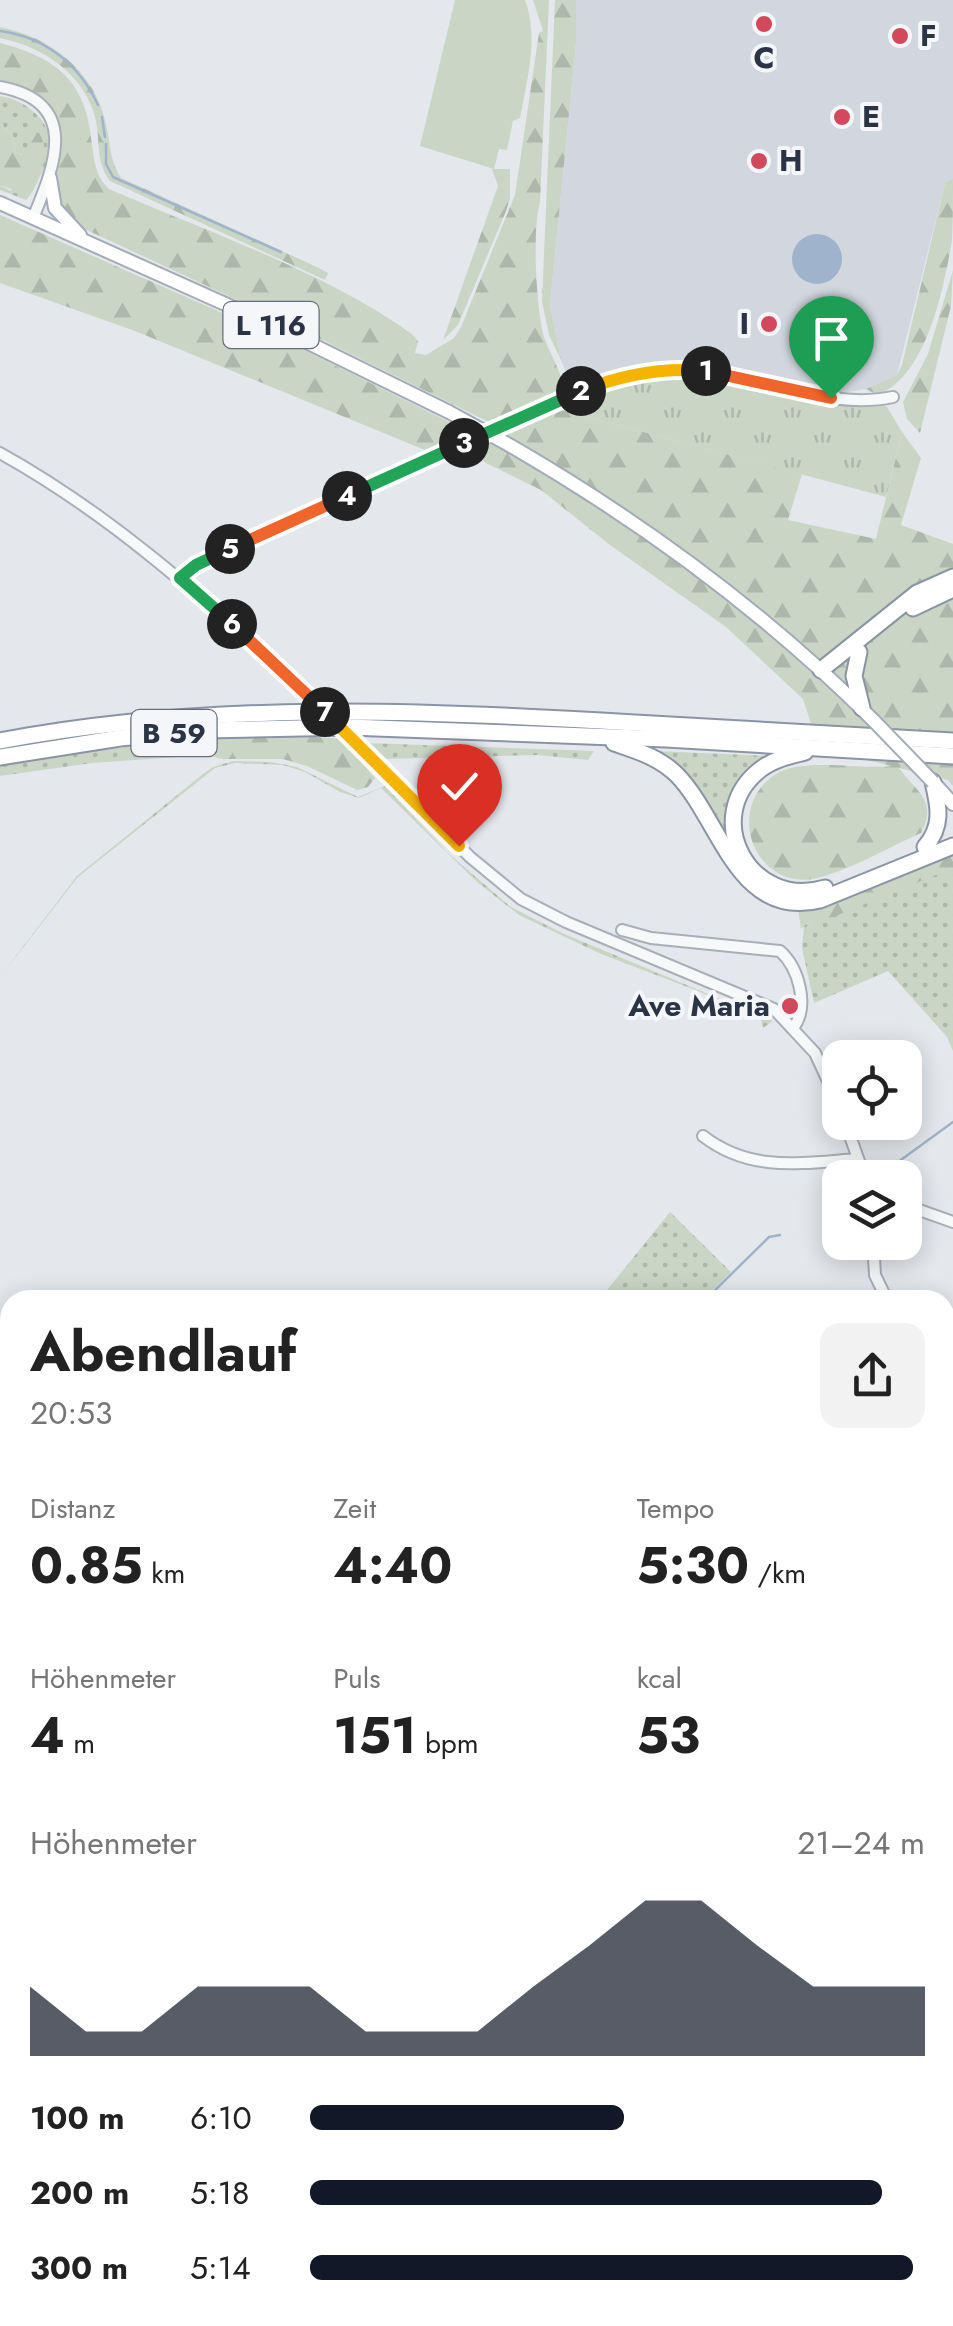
<!DOCTYPE html>
<html lang="de">
<meta charset="utf-8">
<style>
:root{--surface:#fff;--page:#f2f2f2;--text:#222;--muted:#767676;--accent:#111827}
body{margin:0;font-family:Jost,sans-serif;background:var(--page);color:var(--text);height:100vh;display:flex;flex-direction:column;font-size:38px;white-space:nowrap}
*{box-sizing:border-box;margin:0}
p{font-size:32px;color:var(--muted)}
.icon{flex:none;width:55px;height:55px;fill:none;stroke:currentColor;stroke-width:2;stroke-linecap:round;stroke-linejoin:round}
.map{position:relative;flex:1;overflow:hidden}
.sheet{position:absolute;left:0px;top:1290px;width:955px;height:1038px;display:flex;flex-direction:column;background:var(--surface);border-radius:30px 30px 0 0;box-shadow:0 5px 25px #0003}
.sheet>*{flex:none}
.tools{position:absolute;left:822px;top:1040px;display:grid;gap:20px}
.tools a{display:grid;place-items:center;width:100px;height:100px;border-radius:20px;background:var(--surface);box-shadow:0 5px 25px #0003;font-size:50px}
.pin{position:absolute;display:grid;place-items:center;width:85px;height:85px;color:#fff;margin:-102px -42px;border-radius:50% 50% 50% 0;rotate:-45deg;box-shadow:0 0 10px #0007}
.pin .icon{rotate:45deg}
.km{position:absolute;width:50px;height:50px;margin:-25px;border-radius:50%;background:#222;color:#fff;font-size:28px;line-height:50px;text-align:center}
.round{display:grid;place-items:center;flex:none;width:105px;height:105px;border-radius:20px;background:var(--page)}
.head{display:flex;align-items:center;justify-content:space-between;height:170px;padding:0 30px}
h1{font-size:55px;font-weight:700;line-height:75px}
.stats{display:grid;grid-template-columns:repeat(3,1fr);gap:15px;height:170px;padding:10px 30px}
.stats div{display:grid;align-content:center}
.stats b{font-size:50px;font-weight:700}
.stats small{font-size:28px;font-weight:400}
.stats p{font-size:28px}
.chart{height:280px;padding:20px 30px}
.chart p{display:flex;justify-content:space-between}
.chart svg{width:100%;height:180px;margin-top:10px;fill:var(--accent);opacity:.7}
ul{padding:0 30px;list-style:none;font-size:32px}
li{display:grid;grid-template-columns:160px 120px 1fr;align-items:center;height:75px}
li i{height:25px;border-radius:12px;background:var(--accent)}
.map>svg:first-child{display:block}
.built{fill:#d2d6de}
.grass{fill:url(#grass-dots)}
.forest{fill:url(#forest-firs)}
.park{fill:url(#park-tufts)}
.pitch{fill:#c9d6c5}
.water{fill:#9fb4cc}
.lines{fill:none;stroke-linecap:round;stroke-linejoin:round}
.stream{stroke:#9fb4cc;stroke-width:2.5}
.minor-casing{stroke:#a9aeb7;stroke-width:14}
.major-casing{stroke:#a3abb8;stroke-width:16}
.highway-casing{stroke:#8b94a3;stroke-width:19}
.minor{stroke:#f7f8fa;stroke-width:10}
.major{stroke:#fff;stroke-width:12}
.highway{stroke:#fff;stroke-width:15}
.minor-bridge-casing{stroke:#a9aeb7;stroke-width:14;stroke-linecap:butt}
.major-bridge-casing{stroke:#a3abb8;stroke-width:16;stroke-linecap:butt}
.minor-bridge{stroke:#f7f8fa;stroke-width:10}
.major-bridge{stroke:#fff;stroke-width:12}
.split-1-casing{stroke:#fff;stroke-width:20}
.split-2-casing{stroke:#fff;stroke-width:20}
.split-3-casing{stroke:#fff;stroke-width:20}
.split-4-casing{stroke:#fff;stroke-width:20}
.split-5-casing{stroke:#fff;stroke-width:20}
.split-6-casing{stroke:#fff;stroke-width:20}
.split-7-casing{stroke:#fff;stroke-width:20}
.split-8-casing{stroke:#fff;stroke-width:20}
.split-9-casing{stroke:#fff;stroke-width:20}
.split-1{stroke:#f0652b;stroke-width:12}
.split-2{stroke:#f5b400;stroke-width:12}
.split-3{stroke:#22a559;stroke-width:12}
.split-4{stroke:#22a559;stroke-width:12}
.split-5{stroke:#f0652b;stroke-width:12}
.split-6{stroke:#22a559;stroke-width:12}
.split-7{stroke:#f0652b;stroke-width:12}
.split-8{stroke:#f5b400;stroke-width:12}
.split-9{stroke:#f5b400;stroke-width:12}
.poi-dot{fill:#d1495b;stroke:#f4f6f9;stroke-width:4}
.labels{text-anchor:middle;stroke-width:8;stroke-linejoin:round;paint-order:stroke}
.shield{fill:#f4f6f9;stroke:#676e7b;stroke-width:2.5}
.shield-label{font-size:28px;font-weight:bold;fill:#2b3445}
.poi-label{font-size:30px;font-weight:bold;fill:#2b3445;stroke:#f4f6f9;text-anchor:start}
</style>
<div class="map">
<svg width="953" height="2326" viewBox="0 0 953 2326">
<defs>
<pattern id="grass-dots" width="8" height="8" patternUnits="userSpaceOnUse" patternTransform="scale(2.5)"><rect width="8" height="8" fill="#c9d6c5"/><path d="M2 2h.1M6 6h.1" fill="none" stroke="#adb8ab" stroke-width="1.8" stroke-linecap="round"/></pattern>
<pattern id="forest-firs" width="22" height="20" patternUnits="userSpaceOnUse" patternTransform="scale(2.5)"><rect width="22" height="20" fill="#c9d6c5"/><path d="M5 1l3.5 6h-7zM16 11l3.5 6h-7z" fill="#adb8ab"/></pattern>
<pattern id="park-tufts" width="24" height="20" patternUnits="userSpaceOnUse" patternTransform="scale(2.5)"><rect width="24" height="20" fill="#c9d6c5"/><path d="M3 7l-1-3M5 7V3M7 7l1-3M15 17l-1-3M17 17v-4M19 17l1-3" fill="none" stroke="#adb8ab"/></pattern>
</defs>
<rect width="100%" height="100%" fill="#e4e7ec"/>
<g class="built">
<path d="M576,0H953V178L945,183L897,375L866,389L837,394L725,370L653,367L610,375L573,389L561,360L550,304L576,43Z"/>
<path d="M953,1785V1937L945,1939V1796Z"/>
<path d="M463,2318H644L629,2326H469Z"/>
</g>
<g class="grass">
<path d="M0,96C22,99 48,117 50,141C51,152 46,163 42,172C37,182 34,192 26,200L0,190V185L11,191L27,151L23,155L16,152L13,136L0,123Z"/>
<path d="M214,739L207,755L92,763L0,776V766C71,753 142,744 214,739Z"/>
<path d="M366,743L594,751L588,760L537,755L383,759Z"/>
<path d="M656,751L769,756C736,780 731,796 728,836C707,799 694,773 656,751Z"/>
<path d="M233,761L271,762L297,767L358,797L385,786L448,853L511,907L562,933L773,1021L763,1028L761,1020L698,991L601,954L519,915L477,882L381,788L359,798L340,792L305,772L283,765L235,763L215,768L78,877L0,977L77,876L203,774L213,767Z"/>
<path d="M953,868V1051L947,1037L888,971L814,1003L802,948L804,925Z"/>
<path d="M670,1212L731,1272L702,1300H599Z"/>
</g>
<g class="forest">
<path d="M533,0H549L540,202C532,230 536,308 544,337C549,352 558,365 562,381L557,394L495,425L302,330L76,225L60,212L56,179L61,152L59,127L53,113L22,88L0,82V43C54,57 85,79 91,138C94,157 94,175 109,189C208,232 325,272 412,334L418,341L415,353L426,355L454,338L461,327L515,195L539,33L543,31Z"/>
<path d="M555,0H576V43L550,304L561,360L549,335L542,301Z"/>
<path d="M0,27C51,37 95,72 106,124C110,142 110,162 121,178L317,267L328,273L325,280L110,181C96,163 100,142 96,121C86,75 44,47 0,38Z"/>
<path d="M0,123L13,136L16,152L22,155L27,151L32,132L39,133C52,152 40,180 24,194L0,185Z"/>
<path d="M492,169H510V199L506,211L458,325L443,340L498,186Z"/>
<path d="M953,178C953,198 953,220 952,240C944,287 927,377 877,395L866,389L897,375L902,365L945,183Z"/>
<path d="M0,215L284,340L459,427L472,437L554,408L802,474L788,520L876,539L902,432L921,458L901,525L953,544V786L948,780L899,768C917,793 938,800 921,833C889,847 847,872 813,879C755,889 723,808 776,774C804,757 859,770 891,766L819,748L803,699L726,627L610,545L541,490L486,463L467,448L437,455L135,331L0,283Z"/>
<path d="M953,270L951,306L920,433L907,419L903,402L928,354Z"/>
<path d="M289,735L342,739L375,778L368,787L357,790L307,766L283,759H222L207,755L214,739Z"/>
<path d="M953,853V868L821,922L807,923L801,929L798,909L826,905Z"/>
</g>
<path class="park" d="M680,376L722,379L845,406L880,403L887,407L902,432L886,497L554,408L623,381Z"/>
<path class="pitch" d="M455,0H525C539,38 527,80 520,118L513,121L507,150L499,149L494,169L420,146Z"/>
<circle class="water" cx="817" cy="259" r="25"/>
<g class="lines">
<g class="stream">
<path d="M0,31C45,37 79,64 98,105"/>
<path d="M102,117L105,137"/>
<path d="M106,144V164L113,177L281,252"/>
<path d="M876,1178L953,1122"/>
<path d="M705,1300L769,1237L780,1235"/>
</g>
<g class="minor-casing">
<g id="minor">
<path d="M0,87C81,102 55,165 33,218"/>
<path d="M0,453C110,514 201,596 293,681"/>
<path d="M180,578L212,557L573,394C622,374 672,364 725,374C780,384 836,409 893,397"/>
<path d="M374,761L470,857L521,899L566,922L774,1009L815,1053L840,1107"/>
<path d="M622,930L651,938L780,951C799,968 809,1006 794,1027"/>
<path d="M845,1122L865,1178"/>
<path d="M703,1136C751,1173 801,1163 858,1159"/>
<path d="M905,1205L953,1222"/>
<path d="M873,1242L875,1275L887,1300"/>
<path d="M945,1483L953,1482"/>
<path d="M0,1629L10,1637"/>
<path d="M0,1701L10,1688"/>
<path d="M0,1774L10,1776"/>
<path d="M0,1876L10,1881"/>
<path d="M0,1972V1978"/>
<path d="M945,1985L953,1982"/>
<path d="M0,2009L10,2014"/>
<path d="M0,2061L10,2068"/>
<path d="M945,2094L953,2091"/>
<path d="M0,2124L10,2135"/>
<path d="M0,2243L10,2232"/>
<path d="M0,2257L10,2267"/>
<path d="M205,2318L213,2326"/>
<path d="M452,2318L459,2326"/>
<path d="M767,2318V2320"/>
<path d="M37,2326L47,2318"/>
<path d="M112,2326L116,2318"/>
<path d="M162,2326L164,2318"/>
<path d="M331,2326L341,2318"/>
<path d="M674,2326V2318"/>
<path d="M867,2326V2318"/>
</g>
</g>
<g class="major-casing">
<g id="major">
<path d="M50,178L55,208L80,235"/>
<path d="M0,203L272,325L449,412"/>
<path d="M511,446C642,522 766,613 874,721"/>
<path d="M935,784L953,804"/>
<path d="M945,1949L953,1947"/>
<path d="M377,2326L387,2318"/>
</g>
</g>
<g class="highway-casing">
<g id="highway">
<path d="M913,608L953,589"/>
<path d="M859,652L854,676L862,708"/>
<path d="M821,670L917,593L953,577"/>
<path d="M0,741C210,701 423,710 635,723C741,729 847,735 953,741"/>
<path d="M614,743C637,751 659,757 677,775C721,820 737,920 820,900L953,846"/>
<path d="M805,752C790,756 774,759 761,769C699,816 750,911 825,888"/>
<path d="M0,757L120,738L205,730L349,727L666,739L953,756"/>
<path d="M925,847C943,826 939,807 933,782"/>
</g>
</g>
<use href="#minor" class="minor"/>
<use href="#major" class="major"/>
<use href="#highway" class="highway"/>
<g class="minor-bridge-casing">
<path id="minor-bridge" d="M293,681L374,761"/>
</g>
<g class="major-bridge-casing">
<g id="major-bridge">
<path d="M449,412L511,446"/>
<path d="M874,721L933,782"/>
</g>
</g>
<use href="#minor-bridge" class="minor-bridge"/>
<use href="#major-bridge" class="major-bridge"/>
</g>
<g class="lines">
<g class="split-1-casing">
<path id="split-1" d="M706,371L831,398"/>
</g>
<g class="split-2-casing">
<path id="split-2" d="M581,391C621,375 662,367 706,371"/>
</g>
<g class="split-3-casing">
<path id="split-3" d="M464,443L581,391"/>
</g>
<g class="split-4-casing">
<path id="split-4" d="M347,496L464,443"/>
</g>
<g class="split-5-casing">
<path id="split-5" d="M230,549L347,496"/>
</g>
<g class="split-6-casing">
<path id="split-6" d="M230,549L196,565L180,578L232,624"/>
</g>
<g class="split-7-casing">
<path id="split-7" d="M232,624L325,712"/>
</g>
<g class="split-8-casing">
<path id="split-8" d="M325,712L416,803"/>
</g>
<g class="split-9-casing">
<path id="split-9" d="M416,803L459,846"/>
</g>
<use href="#split-1" class="split-1"/>
<use href="#split-2" class="split-2"/>
<use href="#split-3" class="split-3"/>
<use href="#split-4" class="split-4"/>
<use href="#split-5" class="split-5"/>
<use href="#split-6" class="split-6"/>
<use href="#split-7" class="split-7"/>
<use href="#split-8" class="split-8"/>
<use href="#split-9" class="split-9"/>
</g>
<g class="poi-dot">
<circle cx="764" cy="24" r="10"/>
<circle cx="900" cy="36" r="10"/>
<circle cx="842" cy="117" r="10"/>
<circle cx="759" cy="161" r="10"/>
<circle cx="769" cy="324" r="10"/>
<circle cx="790" cy="1006" r="10"/>
</g>
<g class="labels">
<g class="shield">
<rect x="223.5" y="302" width="95" height="46" rx="8"/>
<rect x="131.5" y="710" width="85" height="46" rx="8"/>
</g>
<g class="shield-label">
<text x="271" y="335">L 116</text>
<text x="174" y="743">B 59</text>
</g>
<g class="poi-label">
<text x="920" y="46">F</text>
<text x="764" y="68" text-anchor="middle">C</text>
<text x="862" y="127">E</text>
<text x="779" y="171">H</text>
<text x="749" y="334" text-anchor="end">I</text>
<text x="770" y="1016" text-anchor="end">Ave Maria</text>
</g>
</g>
</svg>
<div class="tools">
<a><svg class="icon" aria-label="locate" viewBox="0 0 24 24"><circle cx="12" cy="12" r="6"/><path d="M12 2v4M12 18v4M2 12h4M18 12h4"/></svg></a>
<a><svg class="icon" aria-label="layers" viewBox="0 0 24 24"><path d="M12 4l9 5-9 5-9-5zM3 14l9 5 9-5"/></svg></a>
</div>
<div class="pin" style="left:831px;top:398px;background:#1e9e55"><svg class="icon" aria-label="arrive" viewBox="0 0 24 24"><path d="M6 21V4h12l-3 4 3 4H6"/></svg></div>
<div class="pin" style="left:459px;top:846px;background:#d93025"><svg class="icon" aria-label="check" viewBox="0 0 24 24"><path d="M5 12l5 5 9-10"/></svg></div>
<b class="km" style="left:706px;top:371px">1</b>
<b class="km" style="left:581px;top:391px">2</b>
<b class="km" style="left:464px;top:443px">3</b>
<b class="km" style="left:347px;top:496px">4</b>
<b class="km" style="left:230px;top:549px">5</b>
<b class="km" style="left:232px;top:624px">6</b>
<b class="km" style="left:325px;top:712px">7</b>
<section class="sheet">
<div class="head"><div><h1>Abendlauf</h1><p>20:53</p></div><a class="round"><svg class="icon" aria-label="share" viewBox="0 0 24 24"><path d="M12 15V3M7 8l5-5 5 5M5 13v7h14v-7"/></svg></a></div>
<div class="stats">
<div><p>Distanz</p><b>0.85<small> km</small></b></div>
<div><p>Zeit</p><b>4:40</b></div>
<div><p>Tempo</p><b>5:30<small> /km</small></b></div>
</div>
<div class="stats">
<div><p>Höhenmeter</p><b>4<small> m</small></b></div>
<div><p>Puls</p><b>151<small> bpm</small></b></div>
<div><p>kcal</p><b>53</b></div>
</div>
<div class="chart"><p><span>Höhenmeter</span>21–24 m</p>
<svg viewBox="0 0 160 44" preserveAspectRatio="none"><path d="M0 44V27L10 38L20 38L30 27L40 27L50 27L60 38L70 38L80 38L90 27L100 17L110 6L120 6L130 17L140 27L150 27L160 27V44z"/></svg>
</div>
<ul>
<li><b>100 m</b>6:10<i style="width:51%"></i></li>
<li><b>200 m</b>5:18<i style="width:93%"></i></li>
<li><b>300 m</b>5:14<i style="width:98%"></i></li>
</ul>
</section>
</div>
